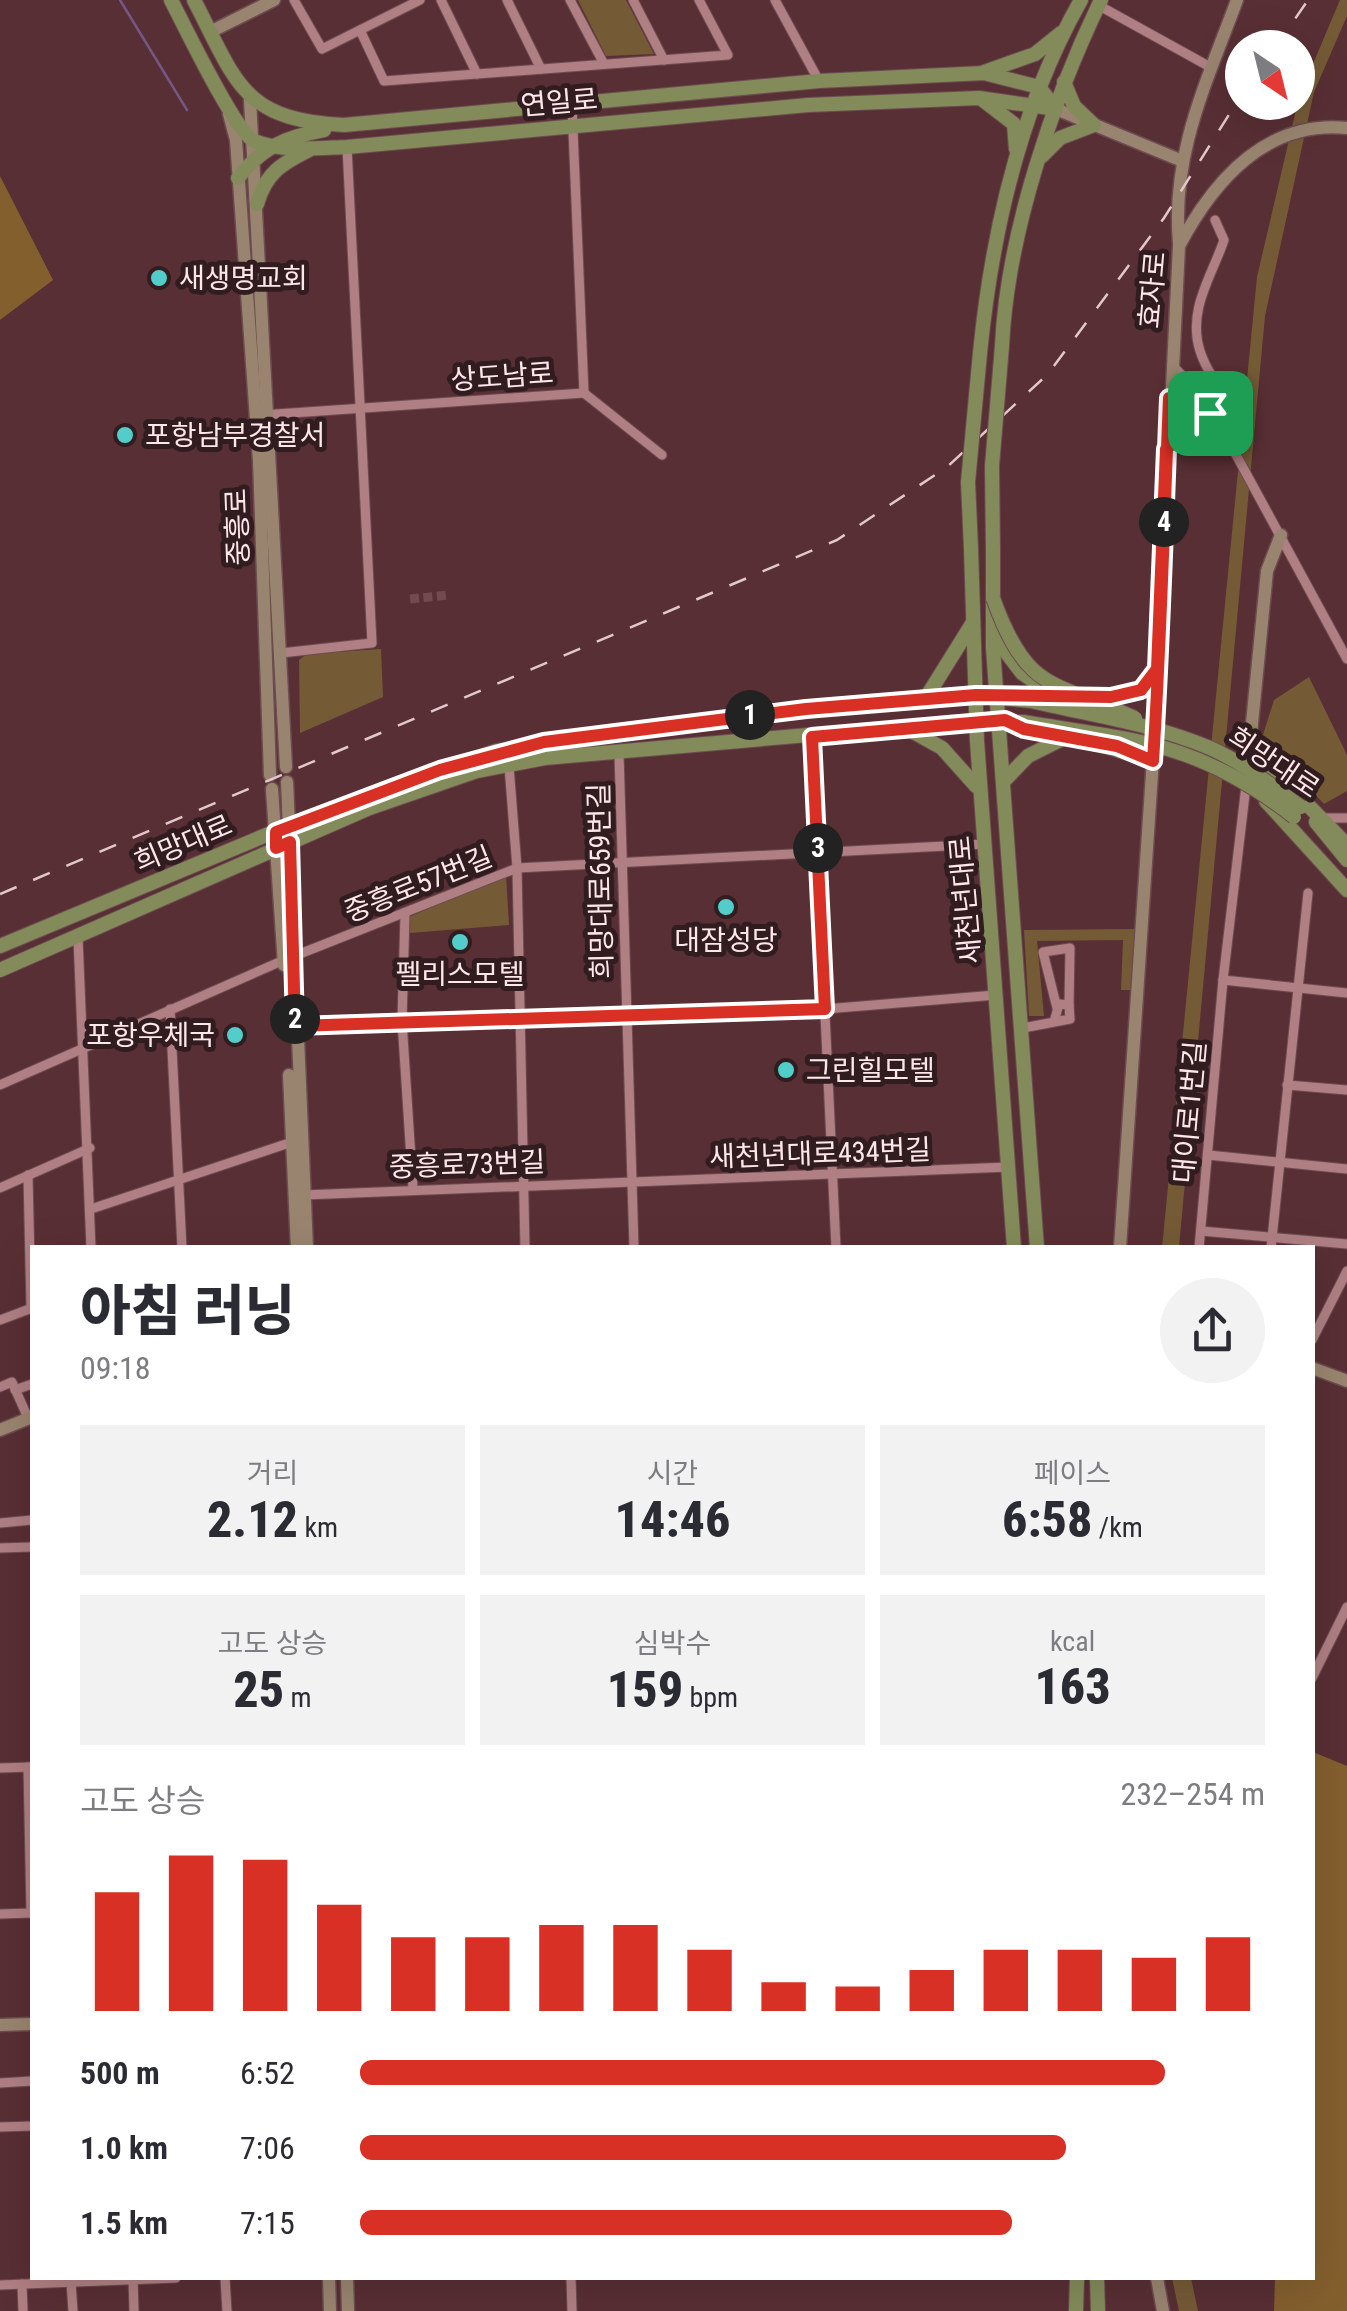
<!DOCTYPE html>
<html lang="ko">
<meta charset="utf-8">
<style>
:root{--surface:#fff;--page:#f2f2f3;--text:#2b2b33;--muted:#7c7c81;--accent:#d93025}
body{margin:0;font-family:"Roboto Condensed","Noto Sans KR",sans-serif;background:var(--page);color:var(--text);height:100vh;display:flex;flex-direction:column;font-size:38px;white-space:nowrap}
*{box-sizing:border-box;margin:0}
p{font-size:32px;color:var(--muted)}
.icon{flex:none;width:55px;height:55px;fill:none;stroke:currentColor;stroke-width:2;stroke-linecap:round;stroke-linejoin:round}
.map{position:relative;flex:1;overflow:hidden}
.sheet{position:absolute;left:30px;top:1245px;width:1285px;height:1035px;display:flex;flex-direction:column;background:var(--surface);border-radius:0px;box-shadow:0 10px 40px #0002}
.sheet>*{flex:none}
.needle{width:65px;rotate:145deg}
.tools{position:absolute;left:1225px;top:30px;display:grid;gap:20px}
.tools a{display:grid;place-items:center;width:90px;height:90px;border-radius:50%;background:var(--surface);box-shadow:0 10px 40px #0002;font-size:50px}
.pin{position:absolute;display:grid;place-items:center;width:85px;height:85px;color:#fff;margin:-42px;border-radius:20px;box-shadow:0 5px 15px #0006}
.km{position:absolute;width:50px;height:50px;margin:-25px;border-radius:50%;background:#222;color:#fff;font-size:28px;line-height:50px;text-align:center}
.round{display:grid;place-items:center;flex:none;width:105px;height:105px;border-radius:52px;background:var(--page)}
.summary{display:flex;align-items:center;justify-content:space-between;height:170px;padding:0 50px}
h1{font-size:55px;font-weight:800;line-height:75px}
.figures{display:grid;grid-template-columns:repeat(3,1fr);gap:15px;height:170px;padding:10px 50px}
.figures div{display:grid;align-content:center;border-radius:0px;background:var(--page);text-align:center}
.figures b{font-size:50px;font-weight:800}
.figures small{font-size:28px;font-weight:400}
.figures p{font-size:28px}
.chart{height:280px;padding:20px 50px}
.chart p{display:flex;justify-content:space-between}
.chart svg{width:100%;height:180px;margin-top:10px;stroke:var(--accent);stroke-width:6}
ul{padding:0 50px;list-style:none;font-size:32px}
li{display:grid;grid-template-columns:160px 120px 1fr;align-items:center;height:75px}
li i{height:25px;border-radius:12px;background:var(--accent)}
.map>svg:first-child{display:block}
.green{fill:#755a36}
.forest{fill:#845f2e}
.lines{fill:none;stroke-linecap:round;stroke-linejoin:round}
.stream{stroke:#755786;stroke-width:2.5}
.street-tunnel{stroke:#714b4f;stroke-width:9;stroke-dasharray:9 4.5;stroke-linecap:butt}
.street-casing{stroke:#6d4c51;stroke-width:11}
.secondary-casing{stroke:#6d4c51;stroke-width:15}
.primary-casing{stroke:#6d4c51;stroke-width:16}
.street{stroke:#af7f83;stroke-width:9}
.secondary{stroke:#99856f;stroke-width:12}
.primary{stroke:#838b5a;stroke-width:14}
.rail{stroke:#e1c8cb;stroke-width:2.5;stroke-dasharray:18 18;stroke-linecap:butt}
.primary-bridge-casing{stroke:#6d4c51;stroke-width:16;stroke-linecap:butt}
.primary-bridge{stroke:#838b5a;stroke-width:14}
.route-casing{stroke:#fff;stroke-width:20}
.route{stroke:#d93025;stroke-width:12}
.poi-dot{fill:#53cdca;stroke:#311d1f;stroke-width:4}
.labels{text-anchor:middle;stroke-width:10;stroke-linejoin:round;paint-order:stroke}
.street-label{font-size:28px;fill:#fde7e9;stroke:#311d1f}
.poi-label{font-size:28px;fill:#fde7e9;stroke:#311d1f;text-anchor:start}
</style>
<div class="map">
<svg width="1347" height="2311" viewBox="0 0 1347 2311">
<rect width="100%" height="100%" fill="#582f34"/>
<g class="green">
<path d="M578,0H626L654,54L606,56Z"/>
<path d="M1340,0H1347V16L1314,92L1265,316L1179,1247L1162,1248L1257,277L1299,97Z"/>
<path d="M381,649L383,697L300,733L299,660L307,654Z"/>
<path d="M1309,677L1347,755V791L1324,804L1262,738L1274,700Z"/>
<path d="M506,875L509,925L410,933L409,917Z"/>
<path d="M1135,929L1131,990H1121L1123,940L1037,941L1044,1016H1029L1024,930Z"/>
<path d="M1172,2278H1191L1198,2311H1179Z"/>
</g>
<g class="forest">
<path d="M0,176L53,280L0,320Z"/>
<path d="M1313,1752L1347,1766V2311H1274L1275,2278H1312Z"/>
</g>
<g class="lines">
<path class="stream" d="M120,0L187,110"/>
<path class="street-tunnel" d="M410,599L449,595"/>
<g class="street-casing">
<g id="street">
<path d="M294,0L322,49L420,0"/>
<path d="M441,0L477,74"/>
<path d="M507,0L541,69"/>
<path d="M570,0L604,64"/>
<path d="M633,0L664,60"/>
<path d="M775,0L819,81"/>
<path d="M1098,5L1212,68"/>
<path d="M360,30L384,81L728,55L699,0"/>
<path d="M572,106L584,393"/>
<path d="M1215,220L1224,240C1212,276 1187,310 1200,351C1213,390 1225,374 1219,423"/>
<path d="M1172,365L1206,400L1209,410"/>
<path d="M584,393L662,455"/>
<path d="M1169,398L1195,403L1215,416L1347,659"/>
<path d="M262,415L584,393"/>
<path d="M1170,446L1210,413"/>
<path d="M281,653L372,643L347,147"/>
<path d="M812,737L836,1248"/>
<path d="M619,754L634,1248"/>
<path d="M509,766L517,868L525,1248"/>
<path d="M1324,818H1347"/>
<path d="M405,914L402,1021L413,1189"/>
<path d="M78,938L91,1248"/>
<path d="M292,957L517,868L985,844"/>
<path d="M1223,980L1347,993"/>
<path d="M1057,1008L1043,952L1070,948L1069,1005"/>
<path d="M170,1009L182,1248"/>
<path d="M295,1027L825,1009L996,995"/>
<path d="M1023,1028L1070,1019L1069,1005L1059,1004L1054,1022"/>
<path d="M0,1085L284,960"/>
<path d="M1287,1085L1347,1090"/>
<path d="M1208,1155L1347,1169"/>
<path d="M28,1175L31,1309"/>
<path d="M0,1188L90,1148"/>
<path d="M304,1195L1009,1167"/>
<path d="M91,1209L292,1142"/>
<path d="M1201,1231L1347,1244"/>
<path d="M1199,1248L1223,980L1246,786"/>
<path d="M1271,1248L1308,893"/>
<path d="M0,1320L32,1308"/>
<path d="M1312,1340L1347,1271"/>
<path d="M0,1387L12,1382L28,1418"/>
<path d="M15,1390L32,1384"/>
<path d="M0,1523L32,1520"/>
<path d="M0,1548L32,1547"/>
<path d="M1312,1678L1347,1607"/>
<path d="M28,1767L31,1913"/>
<path d="M0,1768L32,1767"/>
<path d="M0,1914L32,1913"/>
<path d="M0,2083L32,2081"/>
<path d="M0,2127L32,2126"/>
<path d="M133,2278L134,2311"/>
<path d="M225,2278L227,2311"/>
<path d="M571,2278L572,2311"/>
<path d="M71,2282L73,2311"/>
<path d="M22,2284L23,2311"/>
<path d="M0,2285L176,2278"/>
</g>
</g>
<g class="secondary-casing">
<g id="secondary">
<path d="M210,32L274,0"/>
<path d="M250,100L286,767"/>
<path d="M1056,109L1180,160"/>
<path d="M229,114L236,140L259,461L270,775"/>
<path d="M1179,243C1171,154 1207,82 1237,0"/>
<path d="M1239,770L1248,764L1267,571L1281,535"/>
<path d="M287,782L307,1248"/>
<path d="M272,789L284,965"/>
<path d="M289,1075L297,1248"/>
<path d="M1120,1248L1156,714L1179,246C1214,180 1266,120 1347,128"/>
<path d="M1312,1368L1347,1381"/>
<path d="M0,1430L32,1417"/>
<path d="M0,2025L32,2024"/>
<path d="M329,2278L330,2311"/>
<path d="M347,2278L348,2311"/>
<path d="M1157,2278L1163,2311"/>
</g>
</g>
<g class="primary-casing">
<g id="primary">
<path d="M171,0C183,23 235,132 254,141C281,152 318,148 347,147L808,105L979,98L1056,109"/>
<path d="M194,0C237,83 242,120 344,125L819,81L984,73L1039,87L1056,109"/>
<path d="M984,72L1035,54L1061,33"/>
<path d="M984,101L1014,124L1016,149"/>
<path d="M1042,156L1060,138L1094,125L1074,106L1064,82"/>
<path d="M238,178C262,147 286,137 324,130"/>
<path d="M257,204C266,173 281,164 309,150"/>
<path d="M1002,346C1007,235 1053,99 1101,0"/>
<path d="M980,353C992,232 1021,106 1081,0"/>
<path d="M971,548L977,741L1014,1248"/>
<path d="M993,549V648L1037,1248"/>
<path d="M993,635L1022,673L1056,696"/>
<path d="M1020,695C1063,695 1134,714 1157,669"/>
<path d="M924,701L972,624"/>
<path d="M906,728L942,748L976,786"/>
<path d="M1251,731L1257,754L1274,776"/>
<path d="M1069,735L1153,761"/>
<path d="M1261,772L1304,801L1347,845"/>
<path d="M1004,781L1028,756L1070,735"/>
<path d="M1266,801L1347,890"/>
<path d="M1316,822L1347,860"/>
<path d="M0,946L276,831L496,751L806,709L975,695L1031,701"/>
<path d="M0,970L367,809L477,771L545,758L957,722H1023"/>
<path d="M1097,2278L1098,2311"/>
<path d="M1076,2311L1077,2278"/>
</g>
</g>
<use href="#street" class="street"/>
<use href="#secondary" class="secondary"/>
<use href="#primary" class="primary"/>
<g class="rail">
<path d="M1275,48L1308,0"/>
<path d="M0,894L837,540L947,467L1048,374L1164,218L1242,94"/>
</g>
<g class="primary-bridge-casing">
<g id="primary-bridge">
<path d="M971,548L968,482L980,353"/>
<path d="M993,549L992,466L1002,346"/>
<path d="M993,598C1027,693 1052,680 1135,718"/>
<path d="M1031,701C1090,715 1154,724 1210,748C1244,763 1272,786 1301,807"/>
<path d="M1023,722C1139,741 1198,742 1294,817"/>
</g>
</g>
<use href="#primary-bridge" class="primary-bridge"/>
</g>
<g class="lines">
<g class="route-casing">
<path id="route" d="M1210,413L1166,449L1157,669L1141,690L1111,697L976,695L806,709L544,742L440,770L276,832V848L290,842L295,1026L825,1009L812,737L1005,720L1024,729L1117,746L1153,761C1161,640 1164,519 1169,398L1195,403L1210,413"/>
</g>
<use href="#route" class="route"/>
</g>
<g class="poi-dot">
<circle cx="159" cy="278" r="10"/>
<circle cx="125" cy="435" r="10"/>
<circle cx="726" cy="907" r="10"/>
<circle cx="460" cy="942" r="10"/>
<circle cx="235" cy="1035" r="10"/>
<circle cx="786" cy="1070" r="10"/>
</g>
<g class="labels">
<g class="street-label">
<text transform="translate(559 102) rotate(-5)" y="10">연일로</text>
<text transform="translate(1152 290) rotate(-85)" y="10">효자로</text>
<text transform="translate(502 376) rotate(-4)" y="10">상도남로</text>
<text transform="translate(237 527) rotate(-92)" y="10">중흥로</text>
<text transform="translate(1274 762) rotate(34)" y="10">희망대로</text>
<text transform="translate(183 843) rotate(-23)" y="10">희망대로</text>
<text transform="translate(600 881) rotate(-91)" y="10">희망대로659번길</text>
<text transform="translate(418 884) rotate(-22)" y="10">중흥로57번길</text>
<text transform="translate(965 900) rotate(-95)" y="10">새천년대로</text>
<text transform="translate(1189 1112) rotate(-85)" y="10">대이로1번길</text>
<text transform="translate(820 1153) rotate(-2)" y="10">새천년대로434번길</text>
<text transform="translate(467 1164) rotate(-2)" y="10">중흥로73번길</text>
</g>
<g class="poi-label">
<text x="179" y="288">새생명교회</text>
<text x="145" y="445">포항남부경찰서</text>
<text x="726" y="950" text-anchor="middle">대잠성당</text>
<text x="460" y="984" text-anchor="middle">펠리스모텔</text>
<text x="215" y="1045" text-anchor="end">포항우체국</text>
<text x="806" y="1080">그린힐모텔</text>
</g>
</g>
</svg>
<div class="tools">
<a><svg class="needle" viewBox="-14 -14 28 28"><path d="M0-13l5 13h-10z" fill="#e53935"/><path d="M0 13l5-13h-10z" fill="#7c7c81"/></svg></a>
</div>
<div class="pin" style="left:1210px;top:413px;background:#1e9e55"><svg class="icon" aria-label="arrive" viewBox="0 0 24 24"><path d="M6 21V4h12l-3 4 3 4H6"/></svg></div>
<b class="km" style="left:750px;top:715px">1</b>
<b class="km" style="left:295px;top:1019px">2</b>
<b class="km" style="left:818px;top:848px">3</b>
<b class="km" style="left:1164px;top:522px">4</b>
<section class="sheet">
<div class="summary"><div><h1>아침 러닝</h1><p>09:18</p></div><a class="round"><svg class="icon" aria-label="share" viewBox="0 0 24 24"><path d="M12 15V3M7 8l5-5 5 5M5 13v7h14v-7"/></svg></a></div>
<div class="figures">
<div><p>거리</p><b>2.12<small> km</small></b></div>
<div><p>시간</p><b>14:46</b></div>
<div><p>페이스</p><b>6:58<small> /km</small></b></div>
</div>
<div class="figures">
<div><p>고도 상승</p><b>25<small> m</small></b></div>
<div><p>심박수</p><b>159<small> bpm</small></b></div>
<div><p>kcal</p><b>163</b></div>
</div>
<div class="chart"><p><span>고도 상승</span>232–254 m</p>
<svg viewBox="0 0 160 44" preserveAspectRatio="none"><path d="M5 44V15M15 44V6M25 44V7M35 44V18M45 44V26M55 44V26M65 44V23M75 44V23M85 44V29M95 44V37M105 44V38M115 44V34M125 44V29M135 44V29M145 44V31M155 44V26"/></svg>
</div>
<ul>
<li><b>500 m</b>6:52<i style="width:89%"></i></li>
<li><b>1.0 km</b>7:06<i style="width:78%"></i></li>
<li><b>1.5 km</b>7:15<i style="width:72%"></i></li>
</ul>
</section>
</div>
